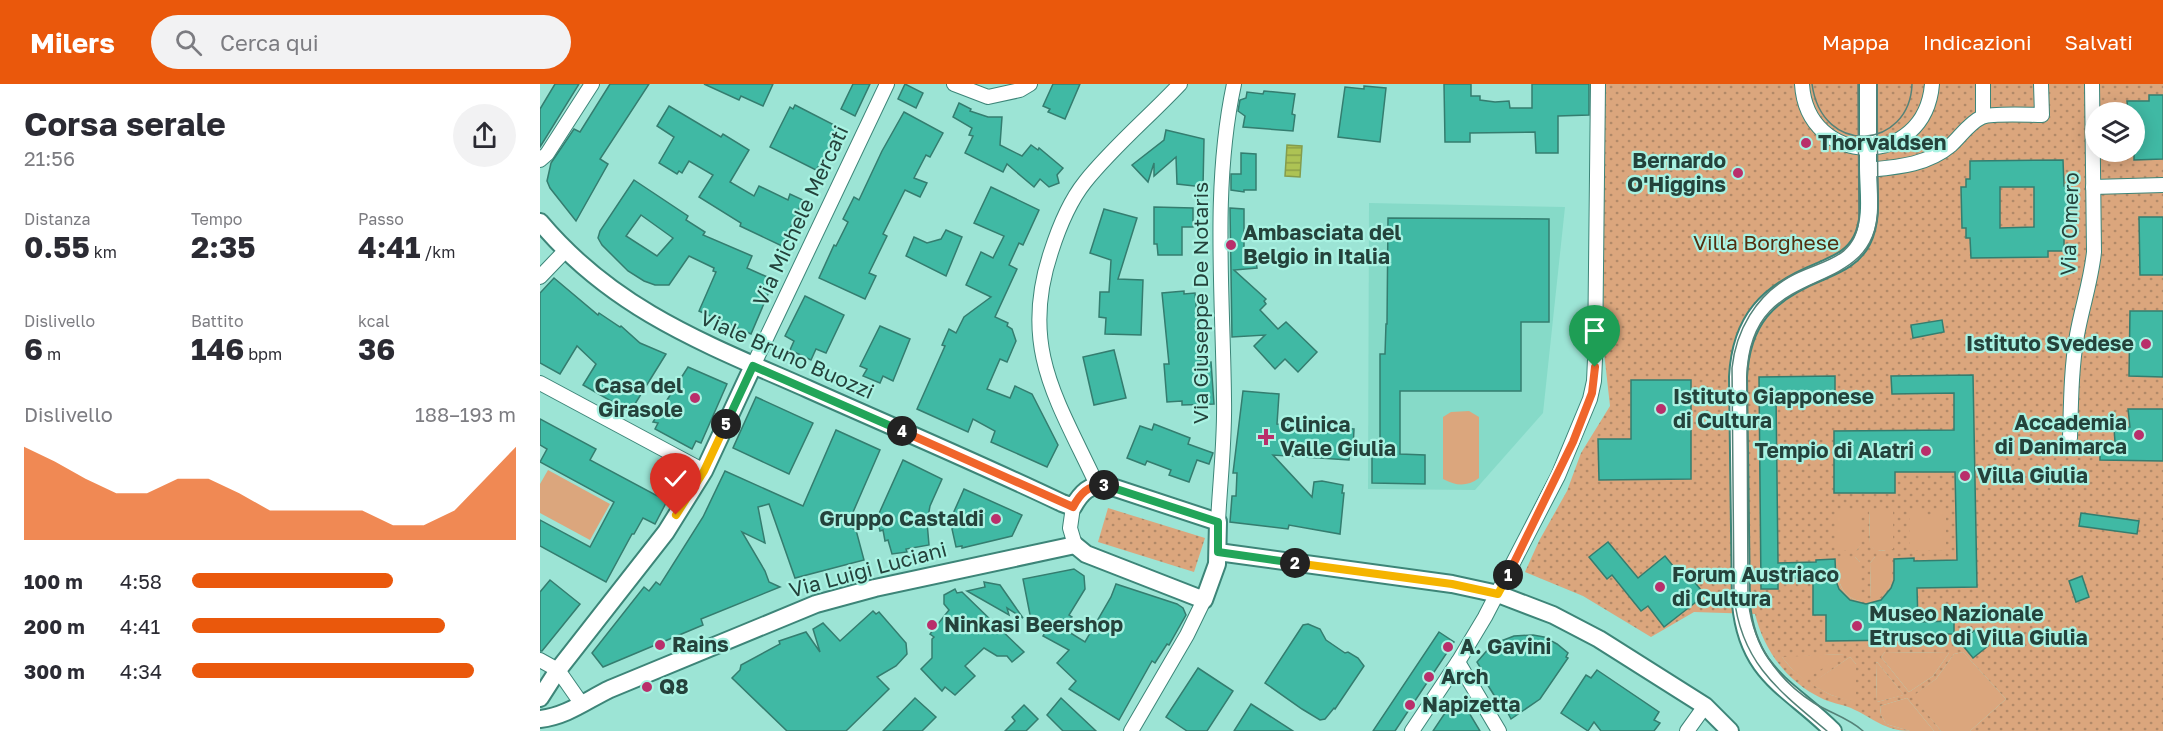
<!DOCTYPE html>
<html lang="it">
<meta charset="utf-8">
<style>
:root{--surface:#fff;--page:#f2f2f3;--text:#2b2b33;--muted:#7c7c81;--accent:#ea580c}
body{margin:0;font-family:"Golos Text",sans-serif;background:var(--page);color:var(--text);height:100vh;display:flex;flex-direction:column;font-size:22px;white-space:nowrap}
*{box-sizing:border-box;margin:0}
p{font-size:20px;color:var(--muted)}
.icon{flex:none;width:33px;height:33px;fill:none;stroke:currentColor;stroke-width:2;stroke-linecap:round;stroke-linejoin:round}
.map{position:relative;flex:1;overflow:hidden}
.panel{display:flex;flex-direction:column;background:var(--surface);width:540px}
.panel>*{flex:none}
.buttons{position:absolute;left:1545px;top:18px;display:grid;gap:12px}
.buttons a{display:grid;place-items:center;width:60px;height:60px;border-radius:50%;background:var(--surface);box-shadow:0 3px 15px #0003;font-size:30px}
.pin{position:absolute;display:grid;place-items:center;width:51px;height:51px;color:#fff;margin:-62px -26px;border-radius:50% 50% 50% 0;rotate:-45deg;box-shadow:0 0 6px #0007}
.pin .icon{rotate:45deg}
.km{position:absolute;width:30px;height:30px;margin:-15px;border-radius:50%;background:#222;color:#fff;font-size:16px;line-height:30px;text-align:center}
.round{display:grid;place-items:center;flex:none;width:63px;height:63px;border-radius:32px;background:var(--page)}
.summary{display:flex;align-items:center;justify-content:space-between;height:102px;padding:0 24px}
h1{font-size:33px;font-weight:700;line-height:45px}
.metrics{display:grid;grid-template-columns:repeat(3,1fr);gap:9px;height:102px;padding:6px 24px}
.metrics div{display:grid;align-content:center}
.metrics b{font-size:30px;font-weight:700}
.metrics small{font-size:16px;font-weight:400}
.metrics p{font-size:16px}
.chart{height:168px;padding:12px 24px}
.chart p{display:flex;justify-content:space-between}
.chart svg{width:100%;height:108px;margin-top:6px;fill:var(--accent);opacity:.7}
ul{padding:0 24px;list-style:none;font-size:20px}
li{display:grid;grid-template-columns:96px 72px 1fr;align-items:center;height:45px}
li i{height:15px;border-radius:8px;background:var(--accent)}
header{display:flex;align-items:center;gap:36px;box-sizing:border-box;height:84px;padding:0 30px;background:var(--accent);color:#fff}
header strong{font-size:28px}
nav{display:flex;gap:33px;margin-inline-start:auto;font-size:21px}
.search{width:420px;height:54px;background:var(--page);display:flex;align-items:center;gap:15px;box-sizing:border-box;padding:0 21px;border-radius:33px;color:var(--muted);font-size:22px}
main{display:flex;flex:1;min-height:0}
.map>svg:first-child{display:block}
.built{fill:#86dac8}
.grass{fill:#dba67d}
.park{fill:url(#park-dots);fill-rule:evenodd}
.water{fill:url(#water-rules);stroke:#849c4c;stroke-width:1.5}
.building{fill:#40b9a4;stroke:#347d6f;stroke-width:1.5;fill-rule:evenodd}
.lines{fill:none;stroke-linecap:round;stroke-linejoin:round}
.minor-casing{stroke:#3d8578;stroke-width:16}
.tertiary-casing{stroke:#3d8578;stroke-width:20}
.minor{stroke:#fff;stroke-width:14}
.tertiary{stroke:#fff;stroke-width:16}
.tram{stroke:#548278;stroke-width:1.5}
.split-1-casing{stroke:#fff;stroke-width:12}
.split-2-casing{stroke:#fff;stroke-width:12}
.split-3-casing{stroke:#fff;stroke-width:12}
.split-4-casing{stroke:#fff;stroke-width:12}
.split-5-casing{stroke:#fff;stroke-width:12}
.split-6-casing{stroke:#fff;stroke-width:12}
.split-1{stroke:#f0652b;stroke-width:8}
.split-2{stroke:#f5b400;stroke-width:8}
.split-3{stroke:#22a559;stroke-width:8}
.split-4{stroke:#f0652b;stroke-width:8}
.split-5{stroke:#22a559;stroke-width:8}
.split-6{stroke:#f5b400;stroke-width:8}
.poi-dot{fill:#b92f6b;stroke:#a9f2e2;stroke-width:2}
.labels{text-anchor:middle;stroke-width:4.5;stroke-linejoin:round;paint-order:stroke}
.poi-label{font-size:21px;font-weight:bold;fill:#24423b;stroke:#a9f2e2;text-anchor:start}
.street-label{font-size:21px;fill:#24423b;stroke:#a9f2e2}
.park-label{font-size:21px;fill:#522f10;stroke:#a9f2e2}
</style>
<header>
<strong>Milers</strong>
<div class="search"><svg class="icon" aria-label="search" viewBox="0 0 24 24"><circle cx="10" cy="10" r="6"/><path d="M15 15l6 6"/></svg>Cerca qui</div>
<nav><a>Mappa</a><a>Indicazioni</a><a>Salvati</a></nav>
</header>
<main>
<section class="panel">
<div class="summary"><div><h1>Corsa serale</h1><p>21:56</p></div><a class="round"><svg class="icon" aria-label="share" viewBox="0 0 24 24"><path d="M12 15V3M7 8l5-5 5 5M5 13v7h14v-7"/></svg></a></div>
<div class="metrics">
<div><p>Distanza</p><b>0.55<small> km</small></b></div>
<div><p>Tempo</p><b>2:35</b></div>
<div><p>Passo</p><b>4:41<small> /km</small></b></div>
</div>
<div class="metrics">
<div><p>Dislivello</p><b>6<small> m</small></b></div>
<div><p>Battito</p><b>146<small> bpm</small></b></div>
<div><p>kcal</p><b>36</b></div>
</div>
<div class="chart"><p><span>Dislivello</span>188–193 m</p>
<svg viewBox="0 0 160 44" preserveAspectRatio="none"><path d="M0 44V6L10 12L20 19L30 25L40 25L50 19L60 19L70 25L80 32L90 32L100 32L110 32L120 38L130 38L140 32L150 19L160 6V44z"/></svg>
</div>
<ul>
<li><b>100 m</b>4:58<i style="width:62%"></i></li>
<li><b>200 m</b>4:41<i style="width:78%"></i></li>
<li><b>300 m</b>4:34<i style="width:87%"></i></li>
</ul>
</section>
<div class="map">
<svg width="1623" height="647" viewBox="0 0 1623 647">
<defs>
<pattern id="park-dots" width="8" height="8" patternUnits="userSpaceOnUse" patternTransform="scale(1.5)"><rect width="8" height="8" fill="#dba67d"/><path d="M2 2h.1M6 6h.1" fill="none" stroke="#b18968" stroke-width="1.8" stroke-linecap="round"/></pattern>
<pattern id="water-rules" width="6" height="5" patternUnits="userSpaceOnUse" patternTransform="scale(1.5)"><rect width="6" height="5" fill="#adc354"/><path d="M0 2.5h6" fill="none" stroke="#8da047"/></pattern>
</defs>
<rect width="100%" height="100%" fill="#9ce4d5"/>
<path class="built" d="M829,119L1025,123L1003,329L935,406L828,405Z"/>
<g class="grass">
<path d="M929,327L939,333V394C927,403 916,402 903,395V333L911,328Z"/>
<path d="M8,386L70,420L50,456L0,429V400Z"/>
<path d="M1329,425H1353V466H1335L1330,462Z"/>
<path d="M1370,425H1385V434H1391V425H1406V466H1370Z"/>
<path d="M1297,426H1321V461L1317,466H1297Z"/>
<path d="M1297,473H1315L1320,478V517C1298,512 1297,492 1297,473Z"/>
<path d="M1335,473H1353C1353,492 1353,512 1331,518L1330,479Z"/>
<path d="M1345,568L1409,569L1393,592L1369,608L1341,573Z"/>
<path d="M1423,568L1466,615L1430,647H1401L1372,612L1396,595L1414,570Z"/>
<path d="M1305,570L1265,597L1251,584L1241,572Z"/>
<path d="M1310,573L1316,580V619L1291,611L1270,600Z"/>
<path d="M1337,578L1364,611L1337,618L1336,579Z"/>
<path d="M1367,614L1394,647H1370L1346,640L1341,631L1340,622Z"/>
</g>
<g class="park">
<path d="M1065,0H1623V647H1430L1466,615L1423,568L1414,570L1396,595L1373,612L1401,647H1394L1367,614L1340,622L1341,631L1346,640L1370,647C1345,647 1333,634 1311,624C1302,620 1290,619 1281,614C1246,597 1224,566 1215,530L1154,528L1111,553L1043,512L985,488L999,457L1027,407L1041,369L1070,322L1063,259ZM1556,28H1594V68H1556ZM1329,425H1353V465C1345,466 1334,469 1330,460ZM1384,425L1385,434H1391V425L1406,426V466H1370V426ZM1297,426H1321V460L1317,466H1297ZM1297,473H1315L1320,478V517C1298,512 1297,492 1297,473ZM1335,473H1352C1353,492 1353,512 1331,517L1330,479ZM1345,568L1408,569H1409L1393,592L1369,608L1341,573ZM1304,570L1265,596L1251,584L1242,573ZM1310,573L1316,580V618L1291,611L1271,600ZM1337,578L1363,610V611L1337,618L1336,579Z"/>
<path d="M568,424L665,454L654,488L558,458Z"/>
</g>
<path class="water" d="M747,61L762,62L760,93L745,92Z"/>
<g class="building">
<path d="M15,0H39L0,63V25Z"/>
<path d="M70,0H109L60,75L68,80L36,137L10,104L7,97L11,79L34,45L40,48Z"/>
<path d="M164,0H233L223,22L201,12L199,16Z"/>
<path d="M313,0H330L315,32L301,25Z"/>
<path d="M365,0L383,9L376,24L358,15Z"/>
<path d="M513,0H540L525,35L508,28L510,25L503,22Z"/>
<path d="M904,0H931V12H940V16L955,18L969,17L970,24H992V0H1049V31L1018,32V69H996L995,48L930,49V58H905Z"/>
<path d="M824,2L846,4L840,58L798,53L805,3L824,5Z"/>
<path d="M724,7L755,10L752,30L755,31L753,47L703,43L705,32L698,27L700,16L706,14L707,8L723,10Z"/>
<path d="M1609,11H1623V75L1594,76V28H1588L1587,17H1609Z"/>
<path d="M419,19L431,25L430,27L448,33H462L460,61L482,72L491,61L498,66L499,64L523,84L517,91L519,99L509,103L500,95L494,103L467,80L463,88L425,69L433,52L429,51L432,44L413,33Z"/>
<path d="M255,21L300,44L280,84L278,83L276,86L230,63L250,23L253,25Z"/>
<path d="M129,22L181,53L183,50L209,66L190,98L214,112L219,102L248,116L250,110L263,116L242,162L200,142L201,139L159,113L173,91L149,77L142,89L139,87L137,90L119,79L134,53L117,42Z"/>
<path d="M364,28L403,49L390,73L386,71L374,94L387,99L380,113L365,106L343,150L347,152L329,189L336,192L325,215L279,194L294,161L296,162L308,138L303,135L314,113L319,116L342,67Z"/>
<path d="M626,46L664,55L663,103L637,100L636,73L614,92V79L608,98L592,81L624,56Z"/>
<path d="M701,69L716,70V106H704V108L691,106V90H701Z"/>
<path d="M1523,76L1524,102H1528L1529,143H1524V167H1508V173L1431,174L1430,154H1426V144H1422L1421,103H1426V95H1430V77ZM1460,103H1494V143L1460,144Z"/>
<path d="M94,96L148,132L146,136L165,148L163,151L212,172L207,184L234,196L211,250L159,227L176,188L173,187L174,184L149,172L129,201H115L104,197L88,187L62,161L58,154L60,147ZM101,131L133,154L117,172L86,152Z"/>
<path d="M451,103L499,126L483,161L479,159L469,181L477,185L455,233L468,239L467,242L472,245L476,257L467,278L460,275L447,305L470,314L475,302L492,310L518,361L507,383L451,358L455,347L433,335L428,348L377,325L405,262L402,261L409,245L416,249L424,233L451,213L426,201L441,168L453,174L464,152L434,139Z"/>
<path d="M614,123L653,124V143H642V171H618L617,160H614Z"/>
<path d="M690,124L704,125V170H715L717,184L694,186L726,215L724,217L726,220L720,226L738,245L746,238L777,268L758,288L745,275L735,285L714,262L725,251L692,253Z"/>
<path d="M564,125L597,134L578,195L603,196L601,251L565,250L566,234L559,233L560,208H569L571,176L550,169Z"/>
<path d="M1599,133H1623V191H1600Z"/>
<path d="M848,134L1009,135V238H981V307H860V370L885,371V400L832,399V370H840V270H845L846,240H847Z"/>
<path d="M406,146L422,153L406,192L366,172L374,153L387,159L401,155Z"/>
<path d="M14,194L58,231L59,229L80,243L81,242L100,259L126,270L90,328L43,301L56,280L37,262L20,290L0,279V209Z"/>
<path d="M644,207V210L655,209L661,278H671L674,320L642,321V317L627,318L624,280H629L622,209Z"/>
<path d="M265,212L304,231L286,269L276,265L271,276L250,266L254,257L245,252Z"/>
<path d="M1590,227H1623V293L1589,292Z"/>
<path d="M1402,236L1404,248L1373,254L1371,241Z"/>
<path d="M340,242L370,255L353,297L343,292L340,299L323,292L327,285L320,282Z"/>
<path d="M574,266L586,314L554,321L543,273Z"/>
<path d="M148,283L187,300L161,359L156,357L152,365L115,345L118,339L113,338Z"/>
<path d="M1433,291L1437,503L1377,504L1378,538L1414,537V550H1365V556L1286,557V531H1273V494H1238V505H1221L1219,293L1295,292V310H1236L1238,479L1276,478V476L1295,475L1296,497L1299,505L1310,516L1326,520L1341,516L1351,504L1354,496V475L1374,474V477L1417,476L1415,388H1355V409H1294V347L1414,346V309L1352,310L1351,292Z"/>
<path d="M1091,296H1151V395L1059,396L1058,355H1091Z"/>
<path d="M703,307L739,310L737,340L814,345L813,365H810L809,376L733,371L772,413L774,398L782,397L803,401L802,409H804L800,450L749,441L748,445L690,438L692,412H696L697,389H693Z"/>
<path d="M216,313L273,339L249,390L193,364Z"/>
<path d="M1588,325H1623V377L1560,376V359L1575,358L1574,344L1590,343Z"/>
<path d="M0,335L56,365L50,376L127,417L115,440L103,434L94,450H92L66,498L0,462V436L50,463L74,418L0,378L7,365L0,361Z"/>
<path d="M614,340L650,354L648,360L673,369L669,380L657,376L649,398L629,391L631,386L607,377L605,381L587,374L600,342L612,346Z"/>
<path d="M296,346L340,366L307,442L316,446L324,476L255,494L229,420L218,423L225,459L202,448L225,487L229,498L240,503L161,535L163,541L63,583L52,569L104,503L109,507L116,498L120,501L163,433L185,387L263,422Z"/>
<path d="M363,376L402,395L390,422L387,438L389,461L366,465L367,468L352,470L348,456L345,457L343,446L340,447L337,434Z"/>
<path d="M424,405L482,431L472,452L422,464V462L416,463L412,445V432Z"/>
<path d="M1541,429L1599,437L1597,450L1539,442Z"/>
<path d="M1068,458L1098,494L1125,472L1138,488L1143,484L1165,511L1124,543L1108,522L1101,527L1072,491L1067,495L1049,473Z"/>
<path d="M534,485L544,492L545,505L529,531L532,533L524,545L545,558L571,513L576,500L637,520L643,524L646,531L629,561L627,560L615,579L612,577L579,636L529,605L536,597L517,579L529,566L503,552L505,549L492,541L483,495Z"/>
<path d="M1542,492L1549,513L1536,518L1529,497Z"/>
<path d="M10,496L40,520L2,567H0V508Z"/>
<path d="M444,498L460,501L483,534L467,524L469,531L427,507L445,503Z"/>
<path d="M415,505L417,509L422,508L484,568L472,578L467,572H457L444,564L425,582L435,592L415,611L405,603L402,607L381,585L392,574V555L394,553L390,550L409,526L404,520V511Z"/>
<path d="M333,527L336,530L339,528L366,559L367,570L356,582L337,593L349,605L306,647H247L192,594L200,586L201,581L240,560L239,557L266,548L280,568L273,545L283,539L300,557Z"/>
<path d="M768,540L780,545L786,556L805,569L808,568L818,574L824,582L795,625L794,624L785,635L780,636L762,625L725,599L763,541Z"/>
<path d="M1435,546L1448,562L1433,574L1420,558Z"/>
<path d="M899,548L914,558L855,647H833Z"/>
<path d="M993,551L1004,553L1017,560L1028,569L1026,573L1028,574L1000,615L971,635L962,618L959,619L942,592L943,588L937,578L950,563L961,557L974,552Z"/>
<path d="M658,584L693,607L667,647H647L626,633Z"/>
<path d="M1057,586L1119,628L1114,636L1120,639L1114,647H1061L1054,638L1048,647L1021,629L1046,591L1051,594Z"/>
<path d="M375,614L396,633L382,647H343Z"/>
<path d="M521,614L556,647H523L507,631Z"/>
<path d="M916,616L922,617L940,647H893L911,620Z"/>
<path d="M711,620L753,647H694Z"/>
<path d="M484,621L498,635L486,647H465L475,637L472,633Z"/>
</g>
<g class="lines">
<g class="minor-casing">
<g id="minor">
<path d="M414,0L448,13L480,6L490,0"/>
<path d="M1262,0C1267,84 1385,86 1392,0"/>
<path d="M1443,0V32"/>
<path d="M0,76L7,70L52,0"/>
<path d="M1328,86C1358,83 1387,81 1411,61C1421,52 1429,39 1442,33C1452,29 1489,31 1502,31L1501,0"/>
<path d="M1553,103L1623,101"/>
<path d="M0,193L25,167"/>
<path d="M213,282L347,0"/>
<path d="M0,299L164,387"/>
<path d="M1530,354C1531,320 1531,285 1537,251C1542,223 1551,197 1554,168L1552,0"/>
<path d="M557,401C518,317 479,264 511,168C519,143 529,118 545,98C573,63 609,33 640,0"/>
<path d="M533,423L530,444L535,461"/>
<path d="M678,438C680,397 685,356 684,315C683,210 672,103 694,0"/>
<path d="M0,576L18,586L41,619"/>
<path d="M918,578L959,647"/>
<path d="M591,647L647,551L664,516"/>
<path d="M872,647L918,578L945,533L1018,392L1050,315L1054,297L1055,275L1058,0"/>
<path d="M1147,647L1165,622"/>
</g>
</g>
<g class="tertiary-casing">
<g id="tertiary">
<path d="M0,138C74,226 166,260 268,305C353,343 438,379 522,419L533,423C541,409 549,400 566,401L678,438L677,480L664,516L546,470L535,461L335,504L276,520L70,605C47,616 27,632 0,635"/>
<path d="M678,468L912,500L958,510L1013,531L1059,555L1165,622L1190,647"/>
<path d="M0,614L18,586L126,448L164,387L213,282"/>
<path d="M1293,647C1249,603 1208,592 1201,520L1198,293C1201,236 1227,209 1279,188C1297,180 1313,174 1322,156C1333,134 1328,107 1328,83C1328,55 1328,28 1328,0"/>
</g>
</g>
<use href="#minor" class="minor"/>
<use href="#tertiary" class="tertiary"/>
<g class="tram">
<path d="M1272,0C1282,74 1370,65 1372,0"/>
<path d="M1287,647C1239,607 1201,579 1194,512L1192,284C1196,246 1216,212 1249,193C1279,176 1315,177 1319,135L1318,0"/>
<path d="M1323,647C1309,634 1290,629 1274,619C1236,595 1210,556 1208,511L1207,292C1210,173 1333,222 1338,126L1337,0"/>
</g>
</g>
<g class="lines">
<g class="split-1-casing">
<path id="split-1" d="M968,491L1033,358L1052,309L1055,283"/>
</g>
<g class="split-2-casing">
<path id="split-2" d="M755,479L912,500L958,510L968,491"/>
</g>
<g class="split-3-casing">
<path id="split-3" d="M564,401L678,438V468L755,479"/>
</g>
<g class="split-4-casing">
<path id="split-4" d="M362,347L533,423C540,410 548,401 564,401"/>
</g>
<g class="split-5-casing">
<path id="split-5" d="M186,340L213,282L362,347"/>
</g>
<g class="split-6-casing">
<path id="split-6" d="M136,431L164,387L186,340"/>
</g>
<use href="#split-1" class="split-1"/>
<use href="#split-2" class="split-2"/>
<use href="#split-3" class="split-3"/>
<use href="#split-4" class="split-4"/>
<use href="#split-5" class="split-5"/>
<use href="#split-6" class="split-6"/>
</g>
<g class="poi-dot">
<circle cx="1266" cy="59" r="6"/>
<circle cx="1198" cy="89" r="6"/>
<circle cx="691" cy="161" r="6"/>
<circle cx="1606" cy="260" r="6"/>
<circle cx="155" cy="314" r="6"/>
<circle cx="1121" cy="325" r="6"/>
<circle cx="1599" cy="351" r="6"/>
<path d="M723 344h6v6h6v6h-6v6h-6v-6h-6v-6h6z"/>
<circle cx="1386" cy="367" r="6"/>
<circle cx="1425" cy="392" r="6"/>
<circle cx="456" cy="435" r="6"/>
<circle cx="1120" cy="503" r="6"/>
<circle cx="392" cy="541" r="6"/>
<circle cx="1317" cy="542" r="6"/>
<circle cx="120" cy="561" r="6"/>
<circle cx="908" cy="563" r="6"/>
<circle cx="889" cy="593" r="6"/>
<circle cx="107" cy="603" r="6"/>
<circle cx="870" cy="621" r="6"/>
</g>
<g class="labels">
<g class="poi-label">
<text x="1278" y="66">Thorvaldsen</text>
<text x="1186" y="84" text-anchor="end">Bernardo<tspan x="1186" dy="24">O'Higgins</tspan></text>
<text x="703" y="156">Ambasciata del<tspan x="703" dy="24">Belgio in Italia</tspan></text>
<text x="1594" y="267" text-anchor="end">Istituto Svedese</text>
<text x="143" y="309" text-anchor="end">Casa del<tspan x="143" dy="24">Girasole</tspan></text>
<text x="1133" y="320">Istituto Giapponese<tspan x="1133" dy="24">di Cultura</tspan></text>
<text x="1587" y="346" text-anchor="end">Accademia<tspan x="1587" dy="24">di Danimarca</tspan></text>
<text x="740" y="348">Clinica<tspan x="740" dy="24">Valle Giulia</tspan></text>
<text x="1374" y="374" text-anchor="end">Tempio di Alatri</text>
<text x="1437" y="399">Villa Giulia</text>
<text x="444" y="442" text-anchor="end">Gruppo Castaldi</text>
<text x="1132" y="498">Forum Austriaco<tspan x="1132" dy="24">di Cultura</tspan></text>
<text x="1329" y="537">Museo Nazionale<tspan x="1329" dy="24">Etrusco di Villa Giulia</tspan></text>
<text x="404" y="548">Ninkasi Beershop</text>
<text x="132" y="568">Rains</text>
<text x="920" y="570">A. Gavini</text>
<text x="901" y="600">Arch</text>
<text x="119" y="610">Q8</text>
<text x="882" y="628">Napizetta</text>
</g>
<g class="street-label">
<text transform="translate(261 132) rotate(-65)" y="7">Via Michele Mercati</text>
<text transform="translate(1530 140) rotate(-88)" y="7">Via Omero</text>
<text transform="translate(661 219) rotate(-90)" y="7">Via Giuseppe De Notaris</text>
<text transform="translate(247 271) rotate(24)" y="7">Viale Bruno Buozzi</text>
<text transform="translate(328 486) rotate(-15)" y="7">Via Luigi Luciani</text>
</g>
<g class="park-label">
<text x="1226" y="166">Villa Borghese</text>
</g>
</g>
</svg>
<div class="buttons">
<a><svg class="icon" aria-label="layers" viewBox="0 0 24 24"><path d="M12 4l9 5-9 5-9-5zM3 14l9 5 9-5"/></svg></a>
</div>
<div class="pin" style="left:1055px;top:283px;background:#1e9e55"><svg class="icon" aria-label="arrive" viewBox="0 0 24 24"><path d="M6 21V4h12l-3 4 3 4H6"/></svg></div>
<div class="pin" style="left:136px;top:431px;background:#d93025"><svg class="icon" aria-label="check" viewBox="0 0 24 24"><path d="M5 12l5 5 9-10"/></svg></div>
<b class="km" style="left:968px;top:491px">1</b>
<b class="km" style="left:755px;top:479px">2</b>
<b class="km" style="left:564px;top:401px">3</b>
<b class="km" style="left:362px;top:347px">4</b>
<b class="km" style="left:186px;top:340px">5</b>
</div>
</main>
